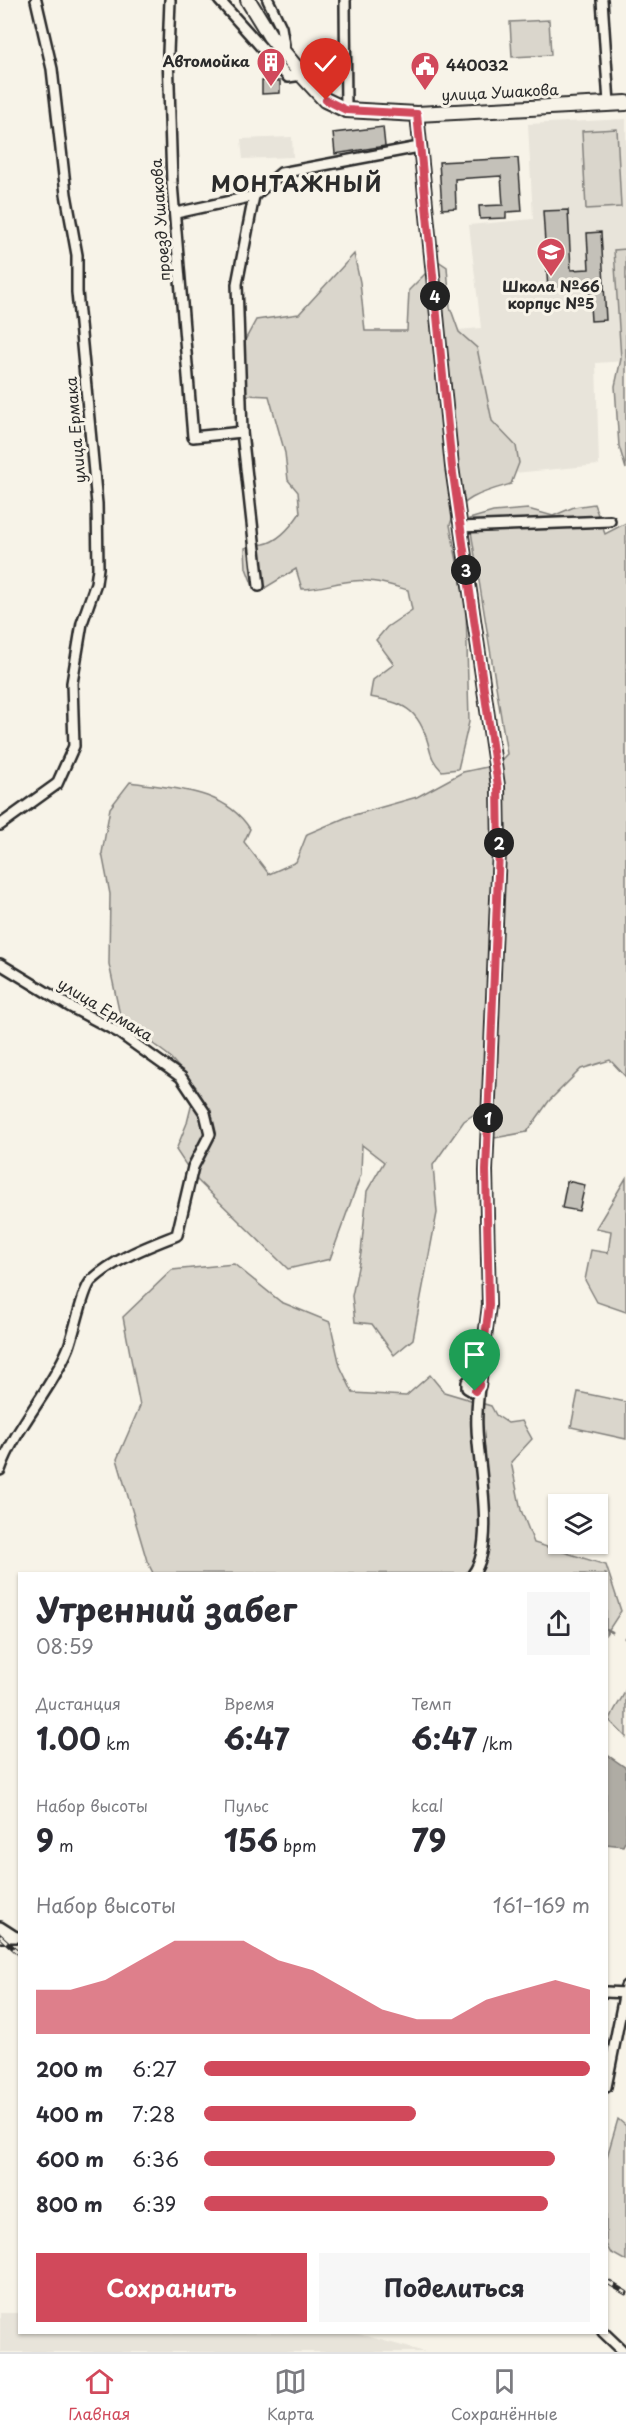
<!DOCTYPE html>
<html lang="ru">
<meta charset="utf-8">
<style>
:root{--surface:#fff;--page:#f7f7f7;--text:#2b2b33;--muted:#7c7c81;--line:#e1e1e2;--accent:#d1495b}
body{margin:0;font-family:"Playpen Sans",sans-serif;background:var(--page);color:var(--text);height:100vh;display:flex;flex-direction:column;font-size:22px;white-space:nowrap}
*{box-sizing:border-box;margin:0}
p{font-size:20px;color:var(--muted)}
.icon{flex:none;width:33px;height:33px;fill:none;stroke:currentColor;stroke-width:2;stroke-linecap:round;stroke-linejoin:round}
.map{position:relative;flex:1;overflow:hidden}
.sheet{position:absolute;left:18px;top:1572px;width:590px;height:762px;display:flex;flex-direction:column;background:var(--surface);border-radius:0px;box-shadow:0 2px 4px #0004}
.sheet>*{flex:none}
.tools{position:absolute;left:548px;top:1494px;display:grid;gap:12px}
.tools a{display:grid;place-items:center;width:60px;height:60px;border-radius:0px;background:var(--surface);box-shadow:0 2px 4px #0004;font-size:30px}
.pin{position:absolute;display:grid;place-items:center;width:51px;height:51px;color:#fff;margin:-62px -26px;border-radius:50% 50% 50% 0;rotate:-45deg;box-shadow:0 0 6px #0007}
.pin .icon{rotate:45deg}
.km{position:absolute;width:30px;height:30px;margin:-15px;border-radius:50%;background:#222;color:#fff;font-size:16px;line-height:30px;text-align:center}
.round{display:grid;place-items:center;flex:none;width:63px;height:63px;border-radius:0px;background:var(--page)}
.head{display:flex;align-items:center;justify-content:space-between;height:102px;padding:0 18px}
h1{font-size:33px;font-weight:700;line-height:45px}
.metrics{display:grid;grid-template-columns:repeat(3,1fr);gap:9px;height:102px;padding:6px 18px}
.metrics div{display:grid;align-content:center}
.metrics b{font-size:30px;font-weight:700}
.metrics small{font-size:16px;font-weight:400}
.metrics p{font-size:16px}
.chart{height:168px;padding:12px 18px}
.chart p{display:flex;justify-content:space-between}
.chart svg{width:100%;height:108px;margin-top:6px;fill:var(--accent);opacity:.7}
.cta{display:flex;gap:12px;margin-top:auto;padding:12px 18px}
.cta a{flex:1;height:69px;border-radius:0px;background:var(--accent);color:#fff;font-size:24px;font-weight:700;line-height:69px;text-align:center}
.cta a+a{background:var(--page);color:var(--text)}
ul{padding:0 18px;list-style:none;font-size:20px}
li{display:grid;grid-template-columns:96px 72px 1fr;align-items:center;height:45px}
li i{height:15px;border-radius:8px;background:var(--accent)}
.menu{display:flex;justify-content:space-around;align-items:center;height:84px;border-top:2px solid var(--line);background:var(--surface);font-size:16px;color:var(--muted)}
.menu a{display:grid;justify-items:center;gap:3px}
.menu .selected{color:var(--accent)}
.map>svg:first-child{display:block}
.built{fill:#e8e4da}
.green{fill:#dad6cc;stroke:#82807c;stroke-width:1.5}
.water{fill:#afaca4;stroke:#7a7874;stroke-width:1.5}
.lines{fill:none;stroke-linecap:round;stroke-linejoin:round}
.stream{stroke:#7a7874;stroke-width:3}
.building{fill:#c4c1b9;stroke:#2b2b2b;stroke-width:1.5}
.minor-casing{stroke:#2b2b2b;stroke-width:14}
.tertiary-casing{stroke:#2b2b2b;stroke-width:16}
.secondary-casing{stroke:#2b2b2b;stroke-width:18}
.minor{stroke:#f7f3e8;stroke-width:9}
.tertiary{stroke:#f7f3e8;stroke-width:12}
.secondary{stroke:#f7f3e8;stroke-width:14}
.rail-casing{stroke:#2b2b2b;stroke-width:5}
.rail{stroke:#f7f3e8;stroke-width:3;stroke-dasharray:9;stroke-linecap:butt}
.route-casing{stroke:#fff;stroke-width:12}
.route{stroke:#d1495b;stroke-width:8}
.labels{text-anchor:middle;stroke-width:6;stroke-linejoin:round;paint-order:stroke}
.poi-label{font-size:15px;font-weight:bold;fill:#2b2b2b;stroke:#f7f3e8;text-anchor:end}
.street-label{font-size:15px;fill:#2b2b2b;stroke:#f7f3e8}
.district-label{font-size:21px;font-weight:bold;letter-spacing:1.5px;fill:#2b2b2b;stroke:#f7f3e8}
</style>
<div class="map">
<svg width="626" height="2352" viewBox="0 0 626 2352">
<rect width="100%" height="100%" fill="#f7f3e8"/>
<filter id="ink" filterUnits="userSpaceOnUse"><feTurbulence type="fractalNoise" baseFrequency=".0167" numOctaves="2"/><feDisplacementMap in="SourceGraphic" scale="12" xChannelSelector="R" yChannelSelector="G"/><feConvolveMatrix kernelMatrix="1 2 1 2 8 2 1 2 1" color-interpolation-filters="sRGB"/></filter>
<g filter="url(#ink)">
<g class="built">
<path d="M626,119V361L596,363L599,465L461,478L446,331L481,328L469,225L533,219L528,124Z"/>
<path d="M292,137L293,157L243,159L241,139Z"/>
<path d="M0,2313H19L20,2332L355,2333L425,2352H0Z"/>
</g>
<g class="green">
<path d="M549,20L551,55L512,57L510,22Z"/>
<path d="M617,129L621,207L586,209L582,131Z"/>
<path d="M626,249V469L619,446L615,386L621,359L614,250Z"/>
<path d="M354,254L360,282L365,331H407L409,290L438,261L447,267L450,307L459,332L477,348L492,421L516,446L519,463L511,484C486,491 457,498 450,525L466,608L469,722L458,769L442,771C433,762 431,756 428,743C418,708 403,703 370,697L373,680L394,664L376,640L387,627L412,610L408,590C390,585 372,579 353,581C336,582 320,589 302,589L296,569L260,591L254,589L246,568L245,548C253,544 256,545 264,544C279,541 292,525 300,513L298,492L288,480L285,453L269,396L245,395L243,344L256,320L299,314Z"/>
<path d="M594,504L605,534L626,523V1077L610,1060L581,1069L549,1101L527,1132L495,1138L490,1121L482,1109L464,1121L433,1165L437,1213L413,1339L394,1355L372,1324L355,1322L352,1296L361,1253L367,1191L384,1162L362,1145L361,1174L330,1259L288,1269L194,1177L176,1150L187,1123L196,1087L168,1055L121,1020L109,964L110,894L102,853L110,808L130,782C173,789 224,788 250,829L244,842L269,874L296,862L307,834L347,817L417,797L463,772L496,765L507,754L469,519L493,512L528,509L553,516L574,507Z"/>
<path d="M626,1178V1312L597,1302L585,1280L591,1250L608,1253L611,1231L596,1228Z"/>
<path d="M234,1264L281,1302L330,1322L340,1366L353,1393L406,1396L430,1375L444,1392L491,1406L496,1415L508,1423L522,1421L532,1439L511,1462L521,1510L534,1543L606,1565L621,1611L606,1634V1574L153,1573L147,1561L117,1459L140,1406L123,1317L172,1270Z"/>
<path d="M578,1392L626,1402V1439L571,1427Z"/>
<path d="M626,1689V1737L610,1721C613,1708 622,1701 626,1689Z"/>
<path d="M618,2119L626,2126V2261L610,2252L606,2244V2160Z"/>
</g>
<path class="water" d="M606,1754L626,1768V1840L623,1846L606,1844Z"/>
<g class="lines">
<g class="stream">
<path d="M606,1629L612,1632"/>
<path d="M625,1638H626"/>
</g>
</g>
<g class="building">
<path d="M262,81H280V93L262,94Z"/>
<path d="M383,127L385,146L335,154L333,133Z"/>
<path d="M518,158L522,211L506,212V218L480,219L479,206L503,205L501,176L455,179L456,208L442,209L439,162Z"/>
<path d="M568,210L571,270L589,269L587,233L601,232L606,320L591,321L589,288L548,290L543,211Z"/>
<path d="M567,1181L585,1185L579,1211L562,1208Z"/>
</g>
<g class="lines">
<g class="minor-casing">
<g id="minor">
<path d="M170,0L168,53L172,183L193,437L242,432"/>
<path d="M219,0L288,77L302,75"/>
<path d="M268,0L281,27L284,45L283,48L278,44"/>
<path d="M345,0L346,110"/>
<path d="M602,0L609,103"/>
<path d="M254,196L237,284L242,432L259,586"/>
<path d="M176,213L254,196L281,173L419,147"/>
<path d="M460,527L610,521"/>
<path d="M0,825L57,784L74,746L72,683L82,623L96,583L98,568L97,504L77,292V255L66,194L52,69L36,0"/>
<path d="M0,964L69,1006L118,1032L181,1077L205,1113L210,1134L193,1167L177,1235C147,1247 116,1258 92,1280C83,1287 74,1335 68,1349C50,1392 16,1426 0,1470"/>
<path d="M479,1386L477,1390L472,1391L467,1388V1382L480,1371"/>
<path d="M473,1574C496,1544 478,1465 477,1428C476,1414 478,1400 479,1386"/>
<path d="M0,1927L14,1936"/>
<path d="M0,1937H20"/>
<path d="M606,1992L626,1993"/>
<path d="M606,2087L626,1986"/>
<path d="M603,2332L624,2352"/>
</g>
</g>
<g class="tertiary-casing">
<path id="tertiary" d="M417,114L452,467L498,786L499,850L486,1171L489,1305L479,1386"/>
</g>
<g class="secondary-casing">
<path id="secondary" d="M248,0L270,36L302,75L325,100L346,110L417,114L626,103"/>
</g>
<use href="#minor" class="minor"/>
<use href="#tertiary" class="tertiary"/>
<use href="#secondary" class="secondary"/>
<g class="rail-casing">
<g id="rail">
<path d="M0,1936L20,1954"/>
<path d="M606,2281L626,2293"/>
</g>
</g>
<use href="#rail" class="rail"/>
</g>
</g>
<g class="lines" filter="url(#ink)">
<g class="route-casing">
<path id="route" d="M326,100L346,110L417,114L452,467L498,786L499,850L486,1171L489,1305L479,1386L475,1391"/>
</g>
<use href="#route" class="route"/>
</g>
<defs>
<g id="building-pin" transform="scale(1.5)"><path d="M0 17L-7.5 6A9.5 9.5 0 1 1 7.5 6Z" fill="#d1495b" stroke="#f7f3e8"/><path d="M-4-6H4V6H1V3H-1V6H-4ZM-2.5-4.3h1.7v1.8h-1.7ZM.8-4.3h1.7v1.8H.8ZM-2.5-1h1.7V.8h-1.7ZM.8-1h1.7V.8H.8Z" fill="#fff"/></g>
<g id="civic-pin" transform="scale(1.5)"><path d="M0 17L-7.5 6A9.5 9.5 0 1 1 7.5 6Z" fill="#d1495b" stroke="#f7f3e8"/><path d="M-.6-6.5H3V-4.5H.6V-3L4-1V1h2V6H-6V1h2V-1L-.6-3ZM-1.2 2.5V6h2.4V2.5Z" fill="#fff"/></g>
<g id="school-pin" transform="scale(1.5)"><path d="M0 17L-7.5 6A9.5 9.5 0 1 1 7.5 6Z" fill="#d1495b" stroke="#f7f3e8"/><path d="M0-5L7-2L0 1L-7-2ZM-4 1L0 2.5L4 1V4Q0 6-4 4Z" fill="#fff"/></g>
</defs>
<g fill-rule="evenodd">
<use href="#building-pin" x="271" y="62"/>
<use href="#civic-pin" x="425" y="66"/>
<use href="#school-pin" x="551" y="252"/>
</g>
<g class="labels">
<g class="poi-label">
<text x="250" y="67">Автомойка</text>
<text x="446" y="71" text-anchor="start">440032</text>
<text x="551" y="292" text-anchor="middle">Школа №66<tspan x="551" dy="17">корпус №5</tspan></text>
</g>
<g class="street-label">
<text transform="translate(500 93) rotate(-3)" y="5">улица Ушакова</text>
<text transform="translate(161 220) rotate(-94)" y="5">проезд Ушакова</text>
<text transform="translate(76 430) rotate(-95)" y="5">улица Ермака</text>
<text transform="translate(105 1010) rotate(31)" y="5">улица Ермака</text>
</g>
<g class="district-label">
<text x="297" y="192">МОНТАЖНЫЙ</text>
</g>
</g>
</svg>
<div class="tools">
<a><svg class="icon" aria-label="layers" viewBox="0 0 24 24"><path d="M12 4l9 5-9 5-9-5zM3 14l9 5 9-5"/></svg></a>
</div>
<div class="pin" style="left:475px;top:1391px;background:#1e9e55"><svg class="icon" aria-label="arrive" viewBox="0 0 24 24"><path d="M6 21V4h12l-3 4 3 4H6"/></svg></div>
<div class="pin" style="left:326px;top:100px;background:#d93025"><svg class="icon" aria-label="check" viewBox="0 0 24 24"><path d="M5 12l5 5 9-10"/></svg></div>
<b class="km" style="left:488px;top:1118px">1</b>
<b class="km" style="left:499px;top:843px">2</b>
<b class="km" style="left:466px;top:570px">3</b>
<b class="km" style="left:435px;top:296px">4</b>
<section class="sheet">
<div class="head"><div><h1>Утренний забег</h1><p>08:59</p></div><a class="round"><svg class="icon" aria-label="share" viewBox="0 0 24 24"><path d="M12 15V3M7 8l5-5 5 5M5 13v7h14v-7"/></svg></a></div>
<div class="metrics">
<div><p>Дистанция</p><b>1.00<small> km</small></b></div>
<div><p>Время</p><b>6:47</b></div>
<div><p>Темп</p><b>6:47<small> /km</small></b></div>
</div>
<div class="metrics">
<div><p>Набор высоты</p><b>9<small> m</small></b></div>
<div><p>Пульс</p><b>156<small> bpm</small></b></div>
<div><p>kcal</p><b>79</b></div>
</div>
<div class="chart"><p><span>Набор высоты</span>161–169 m</p>
<svg viewBox="0 0 160 44" preserveAspectRatio="none"><path d="M0 44V26L10 26L20 22L30 14L40 6L50 6L60 6L70 14L80 18L90 26L100 34L110 38L120 38L130 30L140 26L150 22L160 26V44z"/></svg>
</div>
<ul>
<li><b>200 m</b>6:27<i style="width:100%"></i></li>
<li><b>400 m</b>7:28<i style="width:55%"></i></li>
<li><b>600 m</b>6:36<i style="width:91%"></i></li>
<li><b>800 m</b>6:39<i style="width:89%"></i></li>
</ul>
<div class="cta"><a>Сохранить</a><a>Поделиться</a></div>
</section>
</div>
<nav class="menu">
<a class="selected"><svg class="icon" aria-label="home" viewBox="0 0 24 24"><path d="M3 11l9-7 9 7M6 9v11h12V9"/></svg>Главная</a>
<a><svg class="icon" aria-label="map" viewBox="0 0 24 24"><path d="M3 6l6-2 6 2 6-2v14l-6 2-6-2-6 2zM9 4v14M15 6v14"/></svg>Карта</a>
<a><svg class="icon" aria-label="saved" viewBox="0 0 24 24"><path d="M7 4h10v16l-5-4-5 4z"/></svg>Сохранённые</a>
</nav>
